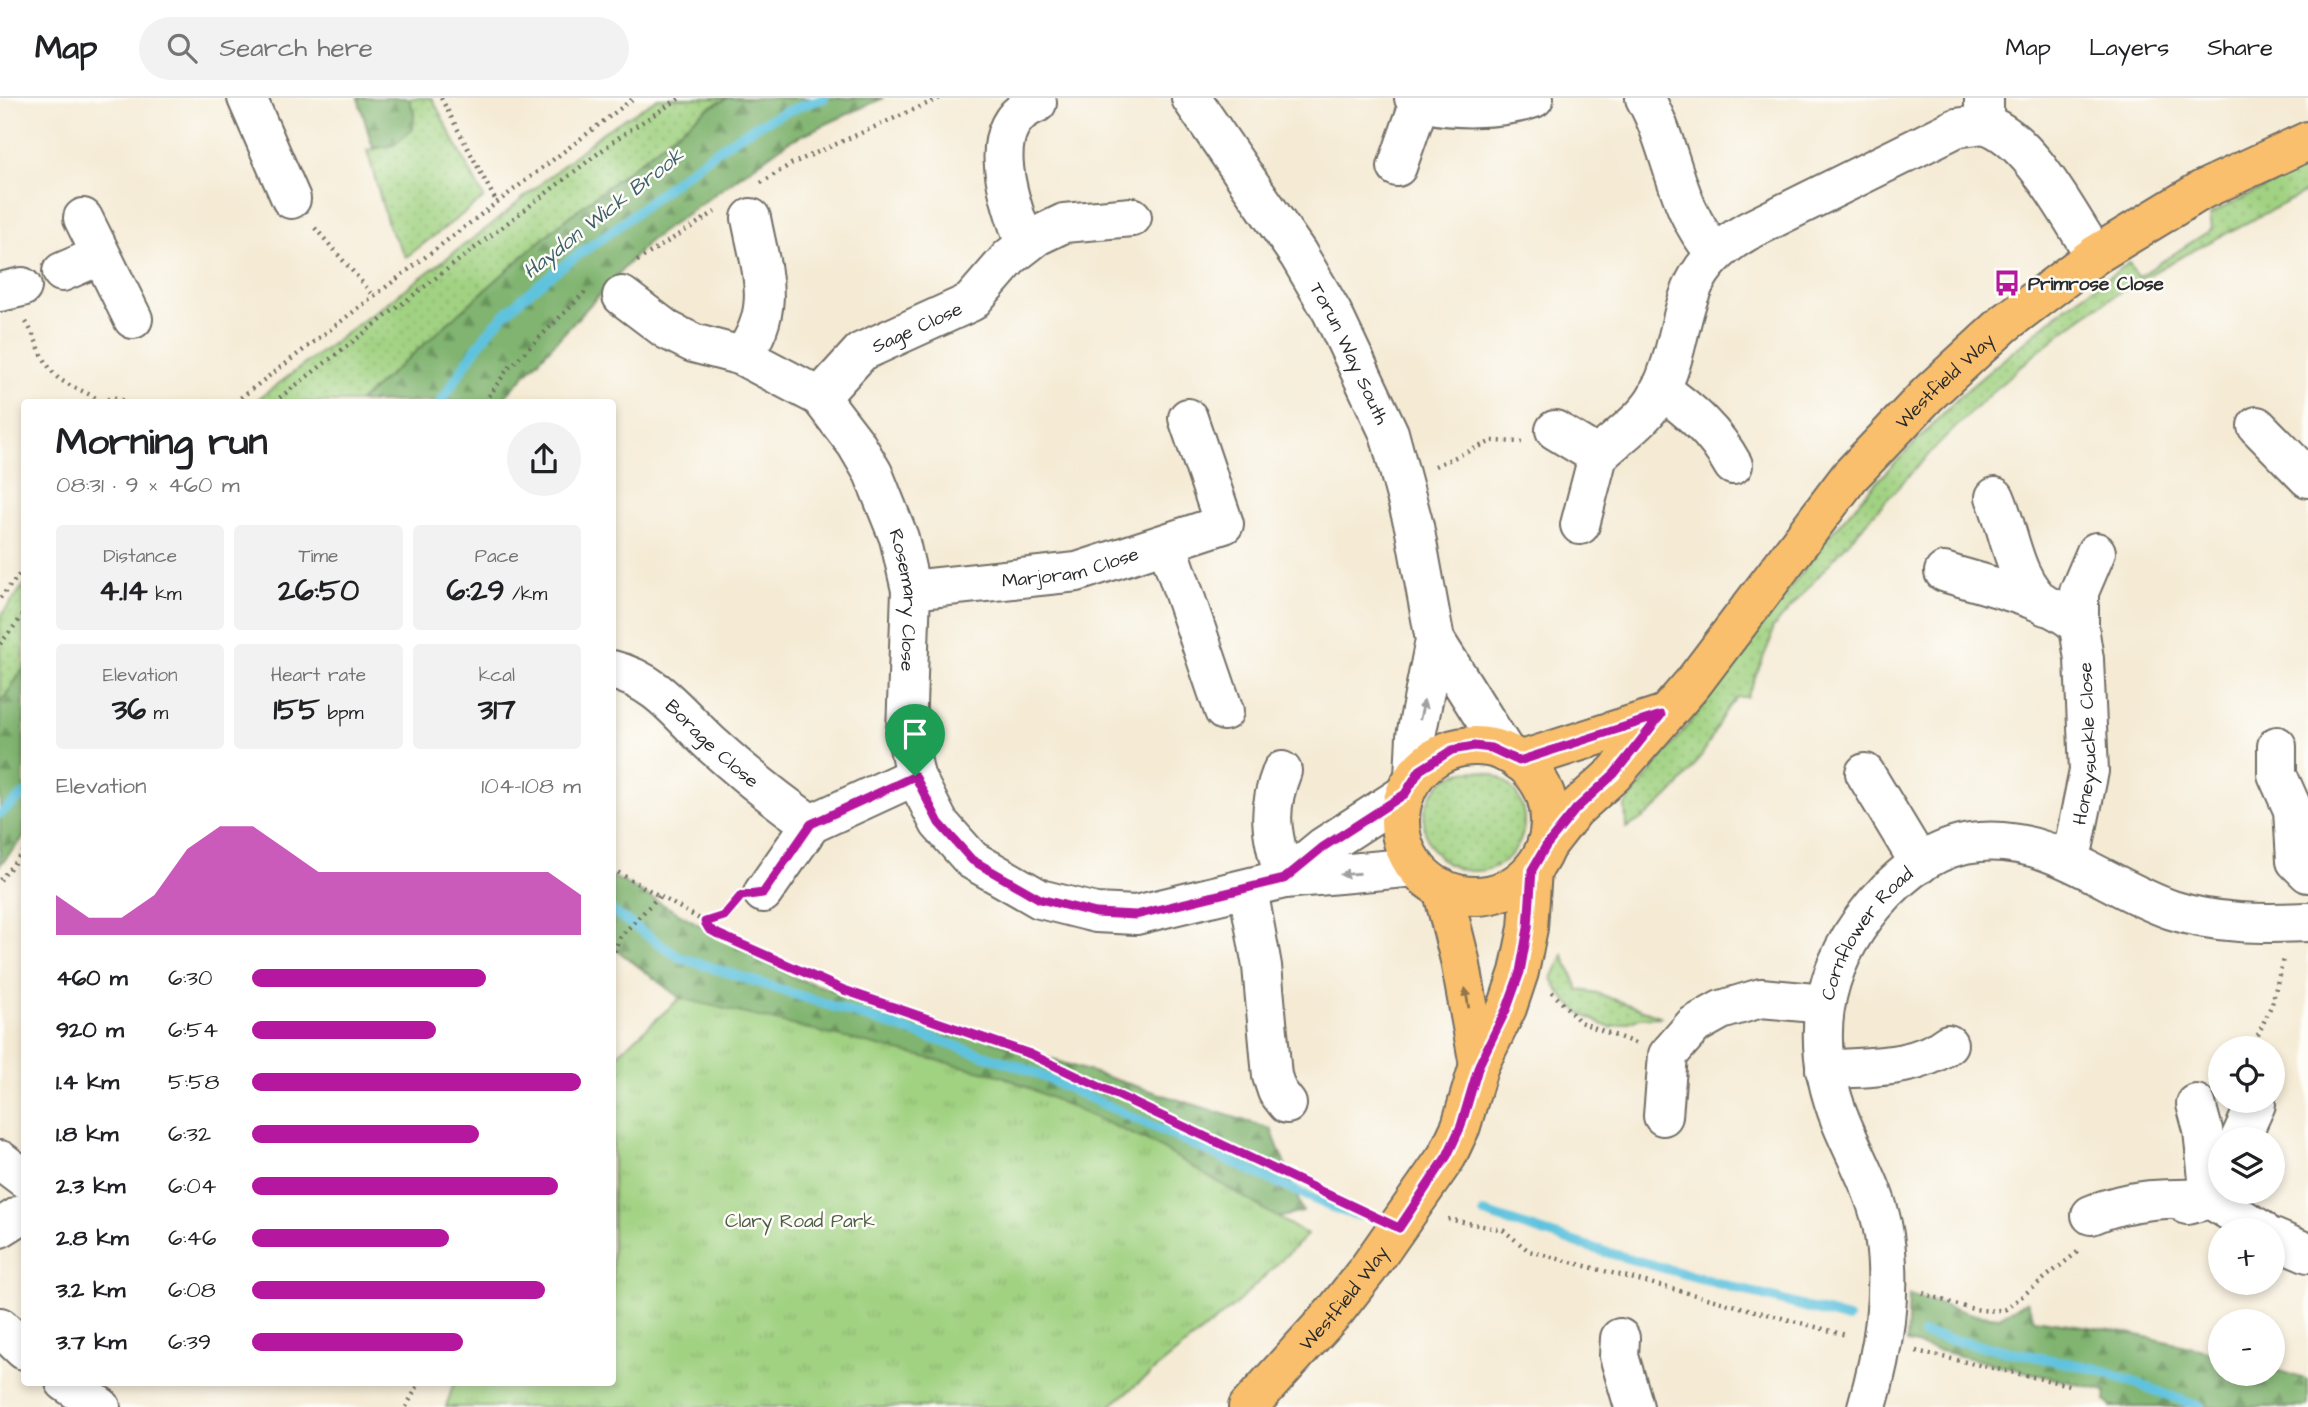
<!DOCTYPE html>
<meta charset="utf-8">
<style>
:root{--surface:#fff;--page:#f2f2f2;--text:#202124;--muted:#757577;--line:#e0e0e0;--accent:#b5179e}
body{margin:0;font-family:"Architects Daughter",sans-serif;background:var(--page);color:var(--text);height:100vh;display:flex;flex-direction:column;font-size:26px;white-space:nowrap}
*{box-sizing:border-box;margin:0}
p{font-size:23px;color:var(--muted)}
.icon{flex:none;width:38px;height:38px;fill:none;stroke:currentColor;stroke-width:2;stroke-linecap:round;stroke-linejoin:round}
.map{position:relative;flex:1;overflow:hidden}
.sheet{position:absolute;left:21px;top:301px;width:595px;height:987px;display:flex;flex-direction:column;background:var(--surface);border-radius:7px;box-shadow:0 4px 10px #0003}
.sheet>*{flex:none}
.fabs{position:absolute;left:2208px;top:938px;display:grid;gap:14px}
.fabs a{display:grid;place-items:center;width:77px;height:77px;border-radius:50%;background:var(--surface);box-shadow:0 4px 10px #0003;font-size:35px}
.pin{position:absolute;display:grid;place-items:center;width:60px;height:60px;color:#fff;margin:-72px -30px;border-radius:50% 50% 50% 0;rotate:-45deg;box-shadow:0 0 7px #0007}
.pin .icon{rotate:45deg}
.round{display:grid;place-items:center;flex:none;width:74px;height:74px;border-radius:37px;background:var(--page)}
.headline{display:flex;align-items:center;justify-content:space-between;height:119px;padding:0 35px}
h1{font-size:38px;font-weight:700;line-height:52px}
.figures{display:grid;grid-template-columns:repeat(3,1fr);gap:10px;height:119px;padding:7px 35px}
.figures div{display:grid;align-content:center;border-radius:7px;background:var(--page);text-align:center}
.figures b{font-size:30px;font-weight:700}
.figures small{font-size:19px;font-weight:400}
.figures p{font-size:19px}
.chart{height:196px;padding:14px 35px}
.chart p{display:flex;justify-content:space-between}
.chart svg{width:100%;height:126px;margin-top:7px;fill:var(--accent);opacity:.7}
ul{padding:0 35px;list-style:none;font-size:23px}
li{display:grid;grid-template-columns:112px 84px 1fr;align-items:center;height:52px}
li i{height:18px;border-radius:9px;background:var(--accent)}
header{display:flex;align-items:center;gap:42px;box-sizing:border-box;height:98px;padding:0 35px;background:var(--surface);border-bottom:2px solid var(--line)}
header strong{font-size:33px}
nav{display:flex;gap:38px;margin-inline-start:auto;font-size:24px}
.search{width:490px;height:63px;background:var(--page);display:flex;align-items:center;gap:18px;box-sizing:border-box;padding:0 24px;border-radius:38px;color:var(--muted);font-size:26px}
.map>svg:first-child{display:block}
.grass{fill:url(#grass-dots);stroke:#667e56;stroke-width:2}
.forest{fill:url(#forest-firs);stroke:#56704e;stroke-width:2}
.park{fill:url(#park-tufts);stroke:#667e56;stroke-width:2}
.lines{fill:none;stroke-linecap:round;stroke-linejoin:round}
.stream{stroke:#60c3de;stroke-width:10}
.minor-casing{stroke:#726e66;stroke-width:42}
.major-casing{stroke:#726e66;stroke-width:42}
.path{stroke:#726e66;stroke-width:4.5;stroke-dasharray:2 5;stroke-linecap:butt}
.minor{stroke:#fff;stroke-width:38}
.major{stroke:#f9bf6c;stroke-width:38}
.oneway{fill:#a0a0a0}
.oneway2{fill:#92754c}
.route-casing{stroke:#fff;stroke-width:14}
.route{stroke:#b5179e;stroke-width:9}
.labels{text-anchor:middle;stroke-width:5;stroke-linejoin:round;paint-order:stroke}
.poi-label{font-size:19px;font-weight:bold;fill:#2b2b2b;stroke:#fdfcf7;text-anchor:start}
.street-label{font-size:19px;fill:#2b2b2b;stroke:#fdfcf7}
.park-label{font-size:19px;fill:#4e5d45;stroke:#fdfcf7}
.water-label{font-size:21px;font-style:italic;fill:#3e606a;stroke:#fdfcf7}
</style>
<header>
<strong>Map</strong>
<div class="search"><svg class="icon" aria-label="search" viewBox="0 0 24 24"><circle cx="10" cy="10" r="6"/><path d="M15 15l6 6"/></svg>Search here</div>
<nav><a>Map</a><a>Layers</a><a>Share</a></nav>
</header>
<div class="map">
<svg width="2308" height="1309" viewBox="0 0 2308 1309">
<defs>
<pattern id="grass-dots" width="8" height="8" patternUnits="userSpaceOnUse" patternTransform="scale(1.75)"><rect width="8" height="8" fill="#a1d282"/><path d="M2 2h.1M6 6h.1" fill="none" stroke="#8bb470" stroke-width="1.8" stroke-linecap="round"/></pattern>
<pattern id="forest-firs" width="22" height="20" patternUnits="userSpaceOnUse" patternTransform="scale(1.75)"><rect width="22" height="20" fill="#80b470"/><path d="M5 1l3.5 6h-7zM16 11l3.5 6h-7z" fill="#69935c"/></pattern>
<pattern id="park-tufts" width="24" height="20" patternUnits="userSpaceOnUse" patternTransform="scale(1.75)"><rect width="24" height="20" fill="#a1d282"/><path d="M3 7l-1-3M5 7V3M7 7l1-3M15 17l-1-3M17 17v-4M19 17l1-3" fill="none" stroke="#8bb470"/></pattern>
</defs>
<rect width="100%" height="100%" fill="#fdfcf7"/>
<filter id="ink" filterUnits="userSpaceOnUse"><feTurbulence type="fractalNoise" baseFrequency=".0143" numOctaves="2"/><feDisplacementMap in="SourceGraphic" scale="14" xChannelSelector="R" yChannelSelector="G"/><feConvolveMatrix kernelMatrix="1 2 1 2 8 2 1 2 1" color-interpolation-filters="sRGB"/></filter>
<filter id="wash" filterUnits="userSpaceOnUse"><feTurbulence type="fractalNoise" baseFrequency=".00686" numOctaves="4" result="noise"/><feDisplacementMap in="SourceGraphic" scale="28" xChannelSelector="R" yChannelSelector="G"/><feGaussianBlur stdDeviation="1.57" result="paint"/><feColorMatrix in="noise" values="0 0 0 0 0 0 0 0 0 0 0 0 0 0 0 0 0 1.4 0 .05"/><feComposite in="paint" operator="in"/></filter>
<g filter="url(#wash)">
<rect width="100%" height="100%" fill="#f5ebd5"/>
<g class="grass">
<path d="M409,0H432L484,100L406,159L389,130L367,52L394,47L414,15Z"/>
<path d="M658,0H728L708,10L556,129L359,304H254L491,127L603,34Z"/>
<path d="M2308,68V93C2225,137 2134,178 2060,236C1952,321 1863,428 1772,531L1771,541L1747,599H1737C1722,614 1716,632 1706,650C1688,681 1658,714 1626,730L1625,707L1705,605L1827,440L1869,392L1961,297L2066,209L2129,165L2138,179L2212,131L2210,116Z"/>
<path d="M24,487V570L0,606V519Z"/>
<circle cx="1474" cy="723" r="50"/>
<path d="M1563,857L1579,892L1597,895L1662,919L1640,920L1611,930C1586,920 1563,907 1552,880Z"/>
</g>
<g class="forest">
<path d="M358,0H409L414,15L413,31L394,47L373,50Z"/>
<path d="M728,0H883L789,43L649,143L500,304H359L556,129L708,10Z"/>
<path d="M24,570V739L0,767V606Z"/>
<path d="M612,778L795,880L1271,1031L1303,1114L1227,1131L1017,1019L680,900L613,849Z"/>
<path d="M1909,1197L1972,1216L1999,1219L2027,1203L2034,1221L2124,1234L2221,1256V1276H2273V1271L2308,1282V1309H2111L2105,1303L2106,1293L1907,1245Z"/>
</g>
<path class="park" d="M680,900L1002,978L1154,1046L1307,1137L1235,1207L1109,1309H446L454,1285L612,1284L613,968L619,955Z"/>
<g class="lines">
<g class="stream">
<path d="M441,304C460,275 478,243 503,218C537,184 579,157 617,129C686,76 739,25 824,0"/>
<path d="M0,716L24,696"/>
<path d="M612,813L679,859L1024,970L1336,1111L1358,1117"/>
<path d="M1484,1115L1602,1153L1848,1221"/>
<path d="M1923,1236L2097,1271L2200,1309"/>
</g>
</g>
</g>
<g filter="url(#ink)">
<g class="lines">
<g class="minor-casing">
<g id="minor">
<path d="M247,0L291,101"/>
<path id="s1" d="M1191,0L1298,156L1332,214L1389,335L1414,428L1435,542L1416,638L1414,679"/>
<path d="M1414,0C1443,14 1505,11 1534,0"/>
<path d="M1645,0C1673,49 1675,112 1715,154"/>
<path d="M1984,26C2030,39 2069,119 2095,157"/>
<path d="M1397,69L1420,3"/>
<path d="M83,120L133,221"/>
<path d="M1025,147C1011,105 979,27 1037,5"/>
<path d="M62,174L99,158"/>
<path d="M0,194L22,189"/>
<path id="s2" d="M622,198L667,232L693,245L742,258L820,299L856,346L873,375L899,440L911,492L906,635L915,678L939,725L972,762L1040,801L1096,815L1136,817L1284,781L1416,769"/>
<path d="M742,258C778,211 761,173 751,120"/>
<path d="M1660,291C1691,313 1715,334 1733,367"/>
<path id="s3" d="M820,299L861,254L971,204L1010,159L1037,138L1064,125L1132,119"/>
<path d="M2257,328L2308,380"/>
<path d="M1555,332L1598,358L1580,427"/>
<path d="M1598,358C1618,338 1645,322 1658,297C1692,231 1669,177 1748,133L1956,30L1984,26V0"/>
<path d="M1995,399C2011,436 2013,483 2046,508"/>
<path d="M1167,446L1224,613"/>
<path d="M1944,474C1980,486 2055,501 2079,529V494L2096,454"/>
<path id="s4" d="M911,492L1077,474L1224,426L1188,320"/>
<path d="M1435,542L1506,655"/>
<path id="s5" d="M612,572C657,583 678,615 710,645C742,674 775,701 811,726L915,678"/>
<path d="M2277,648V676L2293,712L2296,763L2308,775"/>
<path d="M1282,673C1265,716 1273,738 1284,781"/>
<path d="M1865,675L1920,766"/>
<path id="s6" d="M2071,761L2089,673L2084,561L2079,529"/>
<path d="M1284,781L1323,749L1405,696"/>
<path d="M1248,791L1262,868L1272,978L1277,993L1287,1006"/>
<path d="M763,795L811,726"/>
<path d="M1825,972C1865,968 1915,972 1948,946"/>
<path d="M2196,1006L2203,1032L2210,1101L2221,1088"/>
<path d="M1663,1018L1668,957L1694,927L1721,912L1761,900L1825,906"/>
<path d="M2240,1041L2256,1006"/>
<path d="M0,1062L24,1080"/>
<path d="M2187,1107L2210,1101L2261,1132"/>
<path d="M2091,1117C2130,1100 2168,1100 2210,1101"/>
<path d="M0,1130L24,1115"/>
<path d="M2273,1140L2308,1155"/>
<path d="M0,1229L24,1252"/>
<path d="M1620,1240L1619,1258L1634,1309"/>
<path d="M65,1284L101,1309"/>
<path id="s7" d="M1867,1309C1883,1253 1893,1195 1884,1137C1878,1096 1856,1061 1841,1024C1809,945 1819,873 1874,807C1901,775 1937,747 1980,744C2053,738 2107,790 2172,812C2215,826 2263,826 2308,824"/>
</g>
</g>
<g class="major-casing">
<g id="major">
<circle cx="1475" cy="723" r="75"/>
<path d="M1519,663L1662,617"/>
<path id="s8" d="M1546,748L1575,711L1614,676L1693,585L1850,378L1928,296L2004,226L2095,157L2202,92L2308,43"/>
<path d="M1442,790L1460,862L1479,967"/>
<path id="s9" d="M1248,1309L1336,1212L1368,1171L1447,1058L1461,1028L1479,967L1507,910L1519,874L1528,830L1532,772"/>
</g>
</g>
<g class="path">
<path d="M441,0L496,103"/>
<path d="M761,85L791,66L940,0"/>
<path d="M315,130L374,198"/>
<path d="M637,163L715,114"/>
<path d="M26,224C37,241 42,264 57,279C70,290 88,293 101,304"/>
<path d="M101,304L113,299L127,304"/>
<path d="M235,304L634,0"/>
<path d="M274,304L622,37L680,0"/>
<path d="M485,304L507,272L585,194"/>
<path d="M1435,368L1492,343L1522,344"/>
<path d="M0,500L24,471"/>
<path d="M0,546L24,516"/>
<path d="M612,771L705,824L718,822L731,810"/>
<path d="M0,782L24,753"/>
<path d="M705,824L709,831L718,836L844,892L1030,956L1363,1113"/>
<path d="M612,860L620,839L659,798"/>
<path d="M1552,894L1580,924L1635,945"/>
<path d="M2252,950L2272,906L2283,861"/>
<path d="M1448,1121L1503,1132L1529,1153L1846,1237"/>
<path d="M1923,1195C1949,1204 1978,1217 2006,1211L2080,1152"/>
<path d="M1916,1253L2069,1287"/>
<path d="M406,1309L420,1284"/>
</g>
<use href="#minor" class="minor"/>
<use href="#major" class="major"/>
</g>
<defs><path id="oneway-solid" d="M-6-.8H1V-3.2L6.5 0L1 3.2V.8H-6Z" transform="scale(1.75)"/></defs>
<g class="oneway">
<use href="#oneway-solid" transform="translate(1422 612) rotate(-77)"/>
<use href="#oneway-solid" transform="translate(1350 776) rotate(176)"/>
</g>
<use class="oneway2" href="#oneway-solid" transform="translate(1467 900) rotate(-100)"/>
</g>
<g class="lines" filter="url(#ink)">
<g class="route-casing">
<path id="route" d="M1661,617L1614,676L1576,711L1546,748L1532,772L1528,830L1520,874L1507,910L1479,967L1461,1028L1447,1058L1399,1130L1030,956L844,892L718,836L709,831L705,824L724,818L741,798L763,795L811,726L915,678L939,725L972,762L1040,801L1096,815L1136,817L1284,781L1323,749L1405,696L1420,672L1452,652L1474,648L1491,650L1519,663Z"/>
</g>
<use href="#route" class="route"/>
</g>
<defs>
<g id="bus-bare" transform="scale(2.1)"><path d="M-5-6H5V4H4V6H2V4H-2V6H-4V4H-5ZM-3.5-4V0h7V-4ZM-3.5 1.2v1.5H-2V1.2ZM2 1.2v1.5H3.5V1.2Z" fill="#b5179e" stroke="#fdfcf7" stroke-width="2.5" paint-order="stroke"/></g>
</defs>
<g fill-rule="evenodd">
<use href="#bus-bare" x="2007" y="185"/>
</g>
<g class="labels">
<g class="poi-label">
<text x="2028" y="192">Primrose Close</text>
</g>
<g class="street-label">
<text dy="7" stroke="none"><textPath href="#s3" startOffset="122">Sage Close</textPath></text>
<text dy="7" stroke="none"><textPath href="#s1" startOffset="301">Torun Way South</textPath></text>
<text dy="7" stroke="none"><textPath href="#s8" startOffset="614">Westfield Way</textPath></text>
<text dy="7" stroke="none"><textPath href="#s4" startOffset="161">Marjoram Close</textPath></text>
<text dy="7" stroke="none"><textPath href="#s2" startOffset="450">Rosemary Close</textPath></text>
<text dy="7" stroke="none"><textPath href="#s5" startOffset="126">Borage Close</textPath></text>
<text dy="7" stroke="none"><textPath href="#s6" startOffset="117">Honeysuckle Close</textPath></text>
<text dy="7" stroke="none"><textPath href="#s7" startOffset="499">Cornflower Road</textPath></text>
<text dy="7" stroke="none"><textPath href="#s9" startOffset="145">Westfield Way</textPath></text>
</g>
<g class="park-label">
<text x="800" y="1129">Clary Road Park</text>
</g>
<g class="water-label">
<text transform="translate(603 115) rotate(-38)" y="7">Haydon Wick Brook</text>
</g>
</g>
</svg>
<div class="fabs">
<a><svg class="icon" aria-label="locate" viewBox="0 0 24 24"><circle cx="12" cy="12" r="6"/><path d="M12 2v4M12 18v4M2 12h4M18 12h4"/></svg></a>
<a><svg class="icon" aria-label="layers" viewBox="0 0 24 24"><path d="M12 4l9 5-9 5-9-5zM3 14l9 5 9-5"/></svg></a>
<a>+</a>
<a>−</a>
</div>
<div class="pin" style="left:915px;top:678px;background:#1e9e55"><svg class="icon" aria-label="arrive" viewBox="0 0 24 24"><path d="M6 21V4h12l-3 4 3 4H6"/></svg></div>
<section class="sheet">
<div class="headline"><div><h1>Morning run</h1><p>08:31 · 9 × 460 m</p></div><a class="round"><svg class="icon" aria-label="share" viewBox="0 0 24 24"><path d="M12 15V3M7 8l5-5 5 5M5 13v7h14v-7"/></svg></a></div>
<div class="figures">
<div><p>Distance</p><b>4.14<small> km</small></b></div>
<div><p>Time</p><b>26:50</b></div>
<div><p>Pace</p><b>6:29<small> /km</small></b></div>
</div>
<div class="figures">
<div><p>Elevation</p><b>36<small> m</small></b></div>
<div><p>Heart rate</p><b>155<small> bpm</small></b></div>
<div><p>kcal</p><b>317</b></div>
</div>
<div class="chart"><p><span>Elevation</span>104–108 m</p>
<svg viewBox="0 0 160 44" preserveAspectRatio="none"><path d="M0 44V30L10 38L20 38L30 30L40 14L50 6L60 6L70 14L80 22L90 22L100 22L110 22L120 22L130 22L140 22L150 22L160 30V44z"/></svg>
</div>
<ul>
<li><b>460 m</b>6:30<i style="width:71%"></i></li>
<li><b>920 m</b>6:54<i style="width:56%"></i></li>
<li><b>1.4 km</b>5:58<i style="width:100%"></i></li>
<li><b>1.8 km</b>6:32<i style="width:69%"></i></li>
<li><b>2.3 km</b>6:04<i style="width:93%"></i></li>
<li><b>2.8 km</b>6:46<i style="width:60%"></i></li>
<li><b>3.2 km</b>6:08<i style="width:89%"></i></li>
<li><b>3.7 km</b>6:39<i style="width:64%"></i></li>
</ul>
</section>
</div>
